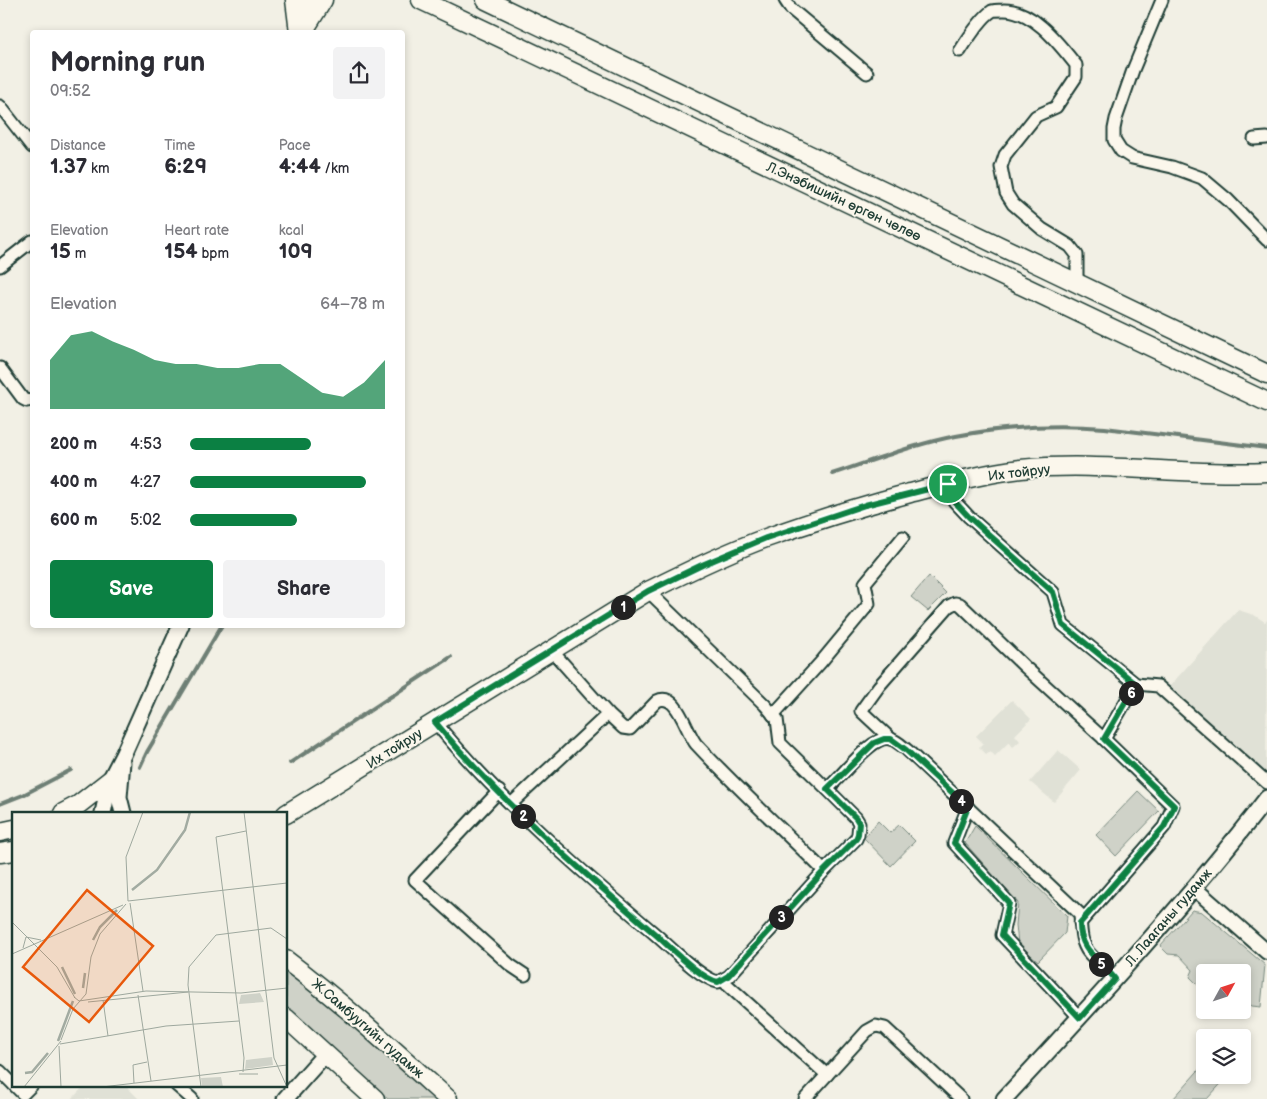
<!DOCTYPE html>
<meta charset="utf-8">
<style>
:root{--surface:#fff;--page:#f2f2f3;--text:#2b2b33;--muted:#7c7c81;--accent:#0b8043}
body{margin:0;font-family:"Balsamiq Sans",sans-serif;background:var(--page);color:var(--text);height:100vh;display:flex;flex-direction:column;font-size:19px;white-space:nowrap}
*{box-sizing:border-box;margin:0}
p{font-size:16px;color:var(--muted)}
.icon{flex:none;width:28px;height:28px;fill:none;stroke:currentColor;stroke-width:2;stroke-linecap:round;stroke-linejoin:round}
.map{position:relative;flex:1;overflow:hidden}
.panel{position:absolute;left:30px;top:30px;width:375px;height:598px;display:flex;flex-direction:column;background:var(--surface);border-radius:5px;box-shadow:0 2px 8px #0003}
.panel>*{flex:none}
.needle{width:32px;rotate:50deg}
.controls{position:absolute;left:1196px;top:964px;display:grid;gap:10px}
.controls a{display:grid;place-items:center;width:55px;height:55px;border-radius:5px;background:var(--surface);box-shadow:0 2px 8px #0003;font-size:25px}
.pin{position:absolute;display:grid;place-items:center;width:42px;height:42px;color:#fff;margin:-21px;border:2px solid #fff;border-radius:50%;box-shadow:0 1px 5px #0007}
.km{position:absolute;width:25px;height:25px;margin:-12px;border-radius:50%;background:#222;color:#fff;font-size:14px;line-height:25px;text-align:center}
.round{display:grid;place-items:center;flex:none;width:52px;height:52px;border-radius:5px;background:var(--page)}
.overview{display:flex;align-items:center;justify-content:space-between;height:85px;padding:0 20px}
h1{font-size:28px;font-weight:600;line-height:38px}
.metrics{display:grid;grid-template-columns:repeat(3,1fr);gap:8px;height:85px;padding:5px 20px}
.metrics div{display:grid;align-content:center}
.metrics b{font-size:21px;font-weight:600}
.metrics small{font-size:14px;font-weight:400}
.metrics p{font-size:14px}
.chart{height:140px;padding:10px 20px}
.chart p{display:flex;justify-content:space-between}
.chart svg{width:100%;height:90px;margin-top:5px;fill:var(--accent);opacity:.7}
.button{display:flex;gap:10px;margin-top:auto;padding:10px 20px}
.button a{flex:1;height:58px;border-radius:5px;background:var(--accent);color:#fff;font-size:20px;font-weight:600;line-height:58px;text-align:center}
.button a+a{background:var(--page);color:var(--text)}
ul{padding:0 20px;list-style:none;font-size:16px}
li{display:grid;grid-template-columns:80px 60px 1fr;align-items:center;height:38px}
li i{height:12px;border-radius:6px;background:var(--accent)}
.map>svg:first-child{display:block}
.built{fill:#e0e1d6}
.green{fill:#cfd2c8;stroke:#77887e}
.lines{fill:none;stroke-linecap:round;stroke-linejoin:round}
.stream{stroke:#6e7f75;stroke-width:4}
.minor-casing{stroke:#1f3d34;stroke-width:15}
.tertiary-casing{stroke:#1f3d34;stroke-width:18}
.secondary-casing{stroke:#1f3d34;stroke-width:19}
.primary-casing{stroke:#1f3d34;stroke-width:21}
.minor{stroke:#fbf7ec;stroke-width:11}
.tertiary{stroke:#fbf7ec;stroke-width:14}
.secondary{stroke:#fbf7ec;stroke-width:15}
.primary{stroke:#fbf7ec;stroke-width:18}
.route-casing{stroke:#fff;stroke-width:10}
.route{stroke:#0b8043;stroke-width:6}
.labels{text-anchor:middle;stroke-width:4;stroke-linejoin:round;paint-order:stroke}
.street-label{font-size:14px;fill:#1f3d34;stroke:#fbf7ec}
.inset-river{fill:none;stroke:#a2aba1;stroke-width:2.5}
.inset-road{fill:none;stroke:#9ea89e;stroke-width:1}
.view{fill:#e8590c;fill-opacity:0.15;stroke:#e8590c;stroke-width:2.5}
.inset-edge{fill:none;stroke:#1f3d34;stroke-width:2.5}
</style>
<div class="map">
<svg width="1267" height="1099" viewBox="0 0 1267 1099">
<rect width="100%" height="100%" fill="#f2f0e5"/>
<filter id="ink" filterUnits="userSpaceOnUse"><feTurbulence type="fractalNoise" baseFrequency=".02" numOctaves="2"/><feDisplacementMap in="SourceGraphic" scale="10" xChannelSelector="R" yChannelSelector="G"/><feConvolveMatrix kernelMatrix="1 2 1 2 8 2 1 2 1" color-interpolation-filters="sRGB"/></filter>
<g filter="url(#ink)">
<g class="built">
<path d="M1238,610L1254,615L1265,622L1267,620L1266,775L1168,688Z"/>
<path d="M1012,700L1031,719L1015,735L1020,741L1013,747L1009,742L995,756L990,751L986,754L979,747L983,743L976,736Z"/>
<path d="M1058,750L1081,770L1054,802L1030,782Z"/>
<path d="M85,1085H125L139,1099H72Z"/>
</g>
<g class="green">
<path d="M929,576L946,593L928,611L911,597Z"/>
<path d="M1138,791L1159,811L1116,856L1096,835Z"/>
<path d="M878,821L890,833L899,825L915,841L891,866L864,838Z"/>
<path d="M975,826L1067,916L1065,933L1038,961L1018,944L1016,925L1018,903L965,843Z"/>
<path d="M1192,910L1202,912L1265,965L1261,1007L1252,1006L1243,999L1242,972H1205V992L1190,977L1193,970L1179,955L1168,954L1160,946Z"/>
<path d="M286,973L332,1006L435,1099H388L286,1006Z"/>
<path d="M1205,1063V1075H1229L1207,1099H1173Z"/>
</g>
<g class="lines">
<g class="stream">
<path d="M832,474C872,461 914,444 956,436C1004,427 1056,424 1105,428L1267,448"/>
<path d="M290,763L451,657"/>
<path d="M140,767L147,752L222,625"/>
<path d="M0,804L23,795L71,770"/>
</g>
<g class="minor-casing">
<g id="minor">
<path d="M785,0L791,9L867,73"/>
<path d="M1162,0L1133,70L1116,119L1114,129V140L1121,151L1132,158L1172,167L1202,178L1228,200L1267,240"/>
<path d="M960,51C967,40 981,18 992,11C994,10 1000,10 1003,10C1033,9 1059,44 1076,65V77L1056,107L1036,116L1005,155L1001,167L1006,193L1013,204L1042,229L1070,246L1077,255V283"/>
<path d="M0,106L32,147"/>
<path d="M1254,139L1267,138"/>
<path d="M0,266L32,241"/>
<path d="M0,368L23,399L27,401L32,400"/>
<path d="M948,483L954,501L969,517L1053,592L1063,625L1136,684L1158,686L1267,783"/>
<path d="M648,591L765,705L777,719L780,743L827,789"/>
<path d="M608,714L623,728L630,729L657,701C677,691 686,732 696,744C737,788 782,829 824,871"/>
<path d="M773,715L821,662L869,604L865,583L903,537"/>
<path d="M435,722C499,800 579,869 655,934C669,946 701,979 718,982L729,976L824,871L856,839L858,834L859,823L856,818L827,789C841,778 872,734 890,739C896,740 902,746 907,750L1080,914C1081,927 1080,942 1089,953C1097,962 1107,969 1115,979"/>
<path d="M891,739L861,711L879,686L949,606L955,603L960,604L1024,666L1104,739"/>
<path d="M499,791L415,880L510,965L525,975"/>
<path d="M511,804L608,714L552,651"/>
<path d="M968,807L954,843L1009,903L1002,935L1080,1018"/>
<path d="M1080,923L1164,827L1173,806L1104,739L1136,684"/>
<path d="M722,980L827,1075"/>
<path d="M0,1071L14,1085"/>
<path d="M14,1085L23,1094L32,1085"/>
<path d="M176,1085L192,1099"/>
<path d="M805,1099L867,1031L876,1026L885,1028L961,1099"/>
</g>
</g>
<g class="tertiary-casing">
<path id="tertiary" d="M1194,888L1267,952"/>
</g>
<g class="secondary-casing">
<g id="secondary">
<path d="M305,29L308,0"/>
<path d="M122,762L119,797L123,813"/>
<path d="M103,813L110,780L123,755L181,625"/>
<path d="M285,1099L325,1054"/>
<path d="M1004,1099C1095,1001 1185,904 1267,798"/>
</g>
</g>
<g class="primary-casing">
<g id="primary">
<path d="M295,0L299,32"/>
<path d="M421,0L1267,402"/>
<path d="M486,0L1267,374"/>
<path d="M305,29L323,0"/>
<path d="M63,813L78,805L110,780"/>
<path d="M286,814L648,591C687,572 725,553 766,538C813,521 862,506 910,493C945,484 985,473 1021,469C1103,461 1185,476 1267,472"/>
<path d="M0,832L14,829"/>
<path d="M0,853L14,851"/>
<path d="M286,960C343,1003 395,1051 448,1099"/>
<path d="M286,1018L375,1099"/>
</g>
</g>
<use href="#minor" class="minor"/>
<use href="#tertiary" class="tertiary"/>
<use href="#secondary" class="secondary"/>
<use href="#primary" class="primary"/>
</g>
</g>
<g class="lines" filter="url(#ink)">
<g class="route-casing">
<path id="route" d="M948,484L954,501L969,517L1053,592L1063,625L1136,684L1104,739L1174,806L1164,827L1080,923C1079,951 1100,959 1115,979L1080,1018L1002,935L1009,903L954,843L968,807L906,750L891,739H884L874,743L827,789L856,818L859,823L858,834L856,839L824,871L728,976L718,982C701,979 669,946 655,934C578,868 500,801 435,722L648,591L702,565L766,538L865,505Z"/>
</g>
<use href="#route" class="route"/>
</g>
<g class="labels">
<g class="street-label">
<text transform="translate(844 201) rotate(25)" y="5">Л.Энэбишийн өргөн чөлөө</text>
<text transform="translate(1019 472) rotate(-7)" y="5">Их тойруу</text>
<text transform="translate(394 748) rotate(-32)" y="5">Их тойруу</text>
<text transform="translate(1168 917) rotate(-49)" y="5">Л. Лааганы гудамж</text>
<text transform="translate(368 1028) rotate(41)" y="5">Ж.Самбуугийн гудамж</text>
</g>
</g>
<g transform="translate(12 812)">
<rect width="275" height="275" fill="#f2f0e5"/>
<path d="M248,181L252,190L227,192L229,183ZM260,245L261,253L233,257L234,248ZM209,265L211,275H190L189,266Z" fill="#cfd2c8"/>
<path class="inset-river" d="M120,78L145,58L173,18L178,0M81,128L88,115L105,98M50,155L63,182M71,176L73,161M46,229L61,189M13,261L20,260L36,241"/>
<path class="inset-road" d="M131,0L114,45L116,89L275,71M232,0L262,246L275,275M118,91L131,179M0,110L45,155L63,186M11,136L14,125L29,128M0,142L111,93M126,183L139,269M62,185L67,189L134,179L229,181L275,176M91,188L96,224M76,190L176,180M49,228L61,197L74,182L79,145L88,122L114,92M48,232L154,214L227,209M47,234L49,275M231,260L232,246L204,25L234,19M227,262H246M122,271L121,253L135,250M12,275L49,229M90,275L275,253M189,275L176,173L177,155L204,123L259,116L275,127"/>
<path class="view" d="M75,78L141,134L77,210L11,155Z"/>
<rect width="275" height="275" class="inset-edge"/>
</g>
</svg>
<div class="controls">
<a><svg class="needle" viewBox="-14 -14 28 28"><path d="M0-13l5 13h-10z" fill="#e53935"/><path d="M0 13l5-13h-10z" fill="#7c7c81"/></svg></a>
<a><svg class="icon" aria-label="layers" viewBox="0 0 24 24"><path d="M12 4l9 5-9 5-9-5zM3 14l9 5 9-5"/></svg></a>
</div>
<div class="pin" style="left:948px;top:484px;background:#1e9e55"><svg class="icon" aria-label="arrive" viewBox="0 0 24 24"><path d="M6 21V4h12l-3 4 3 4H6"/></svg></div>
<b class="km" style="left:623px;top:607px">1</b>
<b class="km" style="left:523px;top:816px">2</b>
<b class="km" style="left:781px;top:917px">3</b>
<b class="km" style="left:961px;top:801px">4</b>
<b class="km" style="left:1101px;top:964px">5</b>
<b class="km" style="left:1131px;top:693px">6</b>
<section class="panel">
<div class="overview"><div><h1>Morning run</h1><p>09:52</p></div><a class="round"><svg class="icon" aria-label="share" viewBox="0 0 24 24"><path d="M12 15V3M7 8l5-5 5 5M5 13v7h14v-7"/></svg></a></div>
<div class="metrics">
<div><p>Distance</p><b>1.37<small> km</small></b></div>
<div><p>Time</p><b>6:29</b></div>
<div><p>Pace</p><b>4:44<small> /km</small></b></div>
</div>
<div class="metrics">
<div><p>Elevation</p><b>15<small> m</small></b></div>
<div><p>Heart rate</p><b>154<small> bpm</small></b></div>
<div><p>kcal</p><b>109</b></div>
</div>
<div class="chart"><p><span>Elevation</span>64–78 m</p>
<svg viewBox="0 0 160 44" preserveAspectRatio="none"><path d="M0 44V20L10 8L20 6L30 11L40 15L50 20L60 22L70 22L80 24L90 24L100 22L110 22L120 29L130 36L140 38L150 31L160 20V44z"/></svg>
</div>
<ul>
<li><b>200 m</b>4:53<i style="width:62%"></i></li>
<li><b>400 m</b>4:27<i style="width:90%"></i></li>
<li><b>600 m</b>5:02<i style="width:55%"></i></li>
</ul>
<div class="button"><a>Save</a><a>Share</a></div>
</section>
</div>
